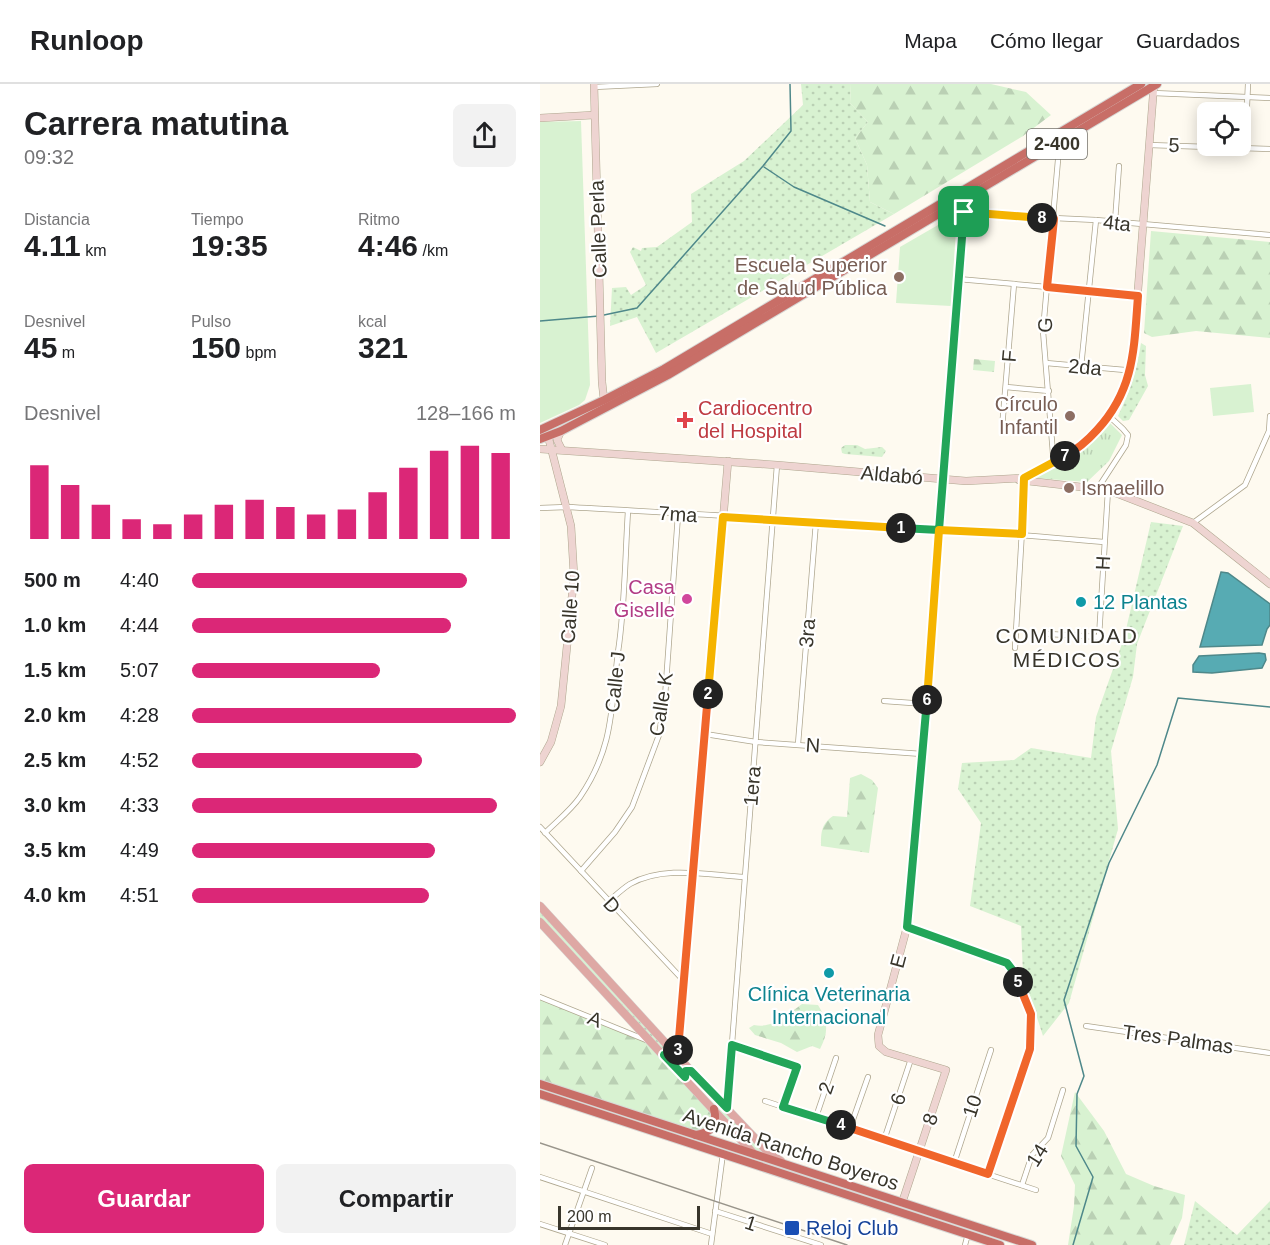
<!DOCTYPE html>
<html lang="es">
<meta charset="utf-8">
<style>
:root{--surface:#fff;--page:#f2f2f2;--text:#202124;--muted:#757577;--line:#e0e0e0;--accent:#db2777}
body{margin:0;font-family:Arial,sans-serif;background:var(--page);color:var(--text);height:100vh;display:flex;flex-direction:column;font-size:22px;white-space:nowrap}
*{box-sizing:border-box;margin:0}
p{font-size:20px;color:var(--muted)}
.icon{flex:none;width:33px;height:33px;fill:none;stroke:currentColor;stroke-width:2;stroke-linecap:round;stroke-linejoin:round}
.map{position:relative;flex:1;overflow:hidden}
.details{display:flex;flex-direction:column;background:var(--surface);width:540px}
.details>*{flex:none}
.tools{position:absolute;left:657px;top:18px;display:grid;gap:12px}
.tools a{display:grid;place-items:center;width:54px;height:54px;border-radius:9px;background:var(--surface);box-shadow:0 3px 15px #0003;font-size:30px}
.scale{position:absolute;left:18px;bottom:15px;width:142px;box-sizing:border-box;padding-left:6px;border:3px solid #38352b;border-top:0;font-size:16px;line-height:21px;white-space:nowrap;color:#38352b;-webkit-text-stroke:4px #fff;paint-order:stroke}
.pin{position:absolute;display:grid;place-items:center;width:51px;height:51px;color:#fff;margin:-26px;border-radius:12px;box-shadow:0 3px 9px #0006}
.km{position:absolute;width:30px;height:30px;margin:-15px;border-radius:50%;background:#222;color:#fff;font-size:16px;line-height:30px;text-align:center}
.round{display:grid;place-items:center;flex:none;width:63px;height:63px;border-radius:9px;background:var(--page)}
.overview{display:flex;align-items:center;justify-content:space-between;height:102px;padding:0 24px}
h1{font-size:33px;font-weight:700;line-height:45px}
.stats{display:grid;grid-template-columns:repeat(3,1fr);gap:9px;height:102px;padding:6px 24px}
.stats div{display:grid;align-content:center}
.stats b{font-size:30px;font-weight:700}
.stats small{font-size:16px;font-weight:400}
.stats p{font-size:16px}
.chart{height:168px;padding:12px 24px}
.chart p{display:flex;justify-content:space-between}
.chart svg{width:100%;height:108px;margin-top:6px;stroke:var(--accent);stroke-width:6}
.primary-button{display:flex;gap:12px;margin-top:auto;padding:12px 24px}
.primary-button a{flex:1;height:69px;border-radius:9px;background:var(--accent);color:#fff;font-size:24px;font-weight:700;line-height:69px;text-align:center}
.primary-button a+a{background:var(--page);color:var(--text)}
ul{padding:0 24px;list-style:none;font-size:20px}
li{display:grid;grid-template-columns:96px 72px 1fr;align-items:center;height:45px}
li i{height:15px;border-radius:8px;background:var(--accent)}
header{display:flex;align-items:center;gap:36px;box-sizing:border-box;height:84px;padding:0 30px;background:var(--surface);border-bottom:2px solid var(--line)}
header strong{font-size:28px}
nav{display:flex;gap:33px;margin-inline-start:auto;font-size:21px}
main{display:flex;flex:1;min-height:0}
.map>svg:first-child{display:block}
.grass{fill:url(#grass-dots)}
.forest{fill:url(#forest-firs)}
.park{fill:url(#park-tufts)}
.pitch{fill:#d8f2d1}
.water{fill:#57abb3;stroke:#4e888a;stroke-width:1.5}
.lines{fill:none;stroke-linecap:round;stroke-linejoin:round}
.stream{stroke:#4e888a;stroke-width:1.5}
.street-casing{stroke:#aea68e;stroke-width:6}
.secondary-casing{stroke:#aea68e;stroke-width:8}
.primary-casing{stroke:#d7d7d5;stroke-width:9}
.highway-casing{stroke:#d7d7d5;stroke-width:10}
.street{stroke:#fff;stroke-width:4.5}
.secondary{stroke:#eed4d1;stroke-width:7}
.primary{stroke:#dea8a4;stroke-width:8}
.highway{stroke:#c86e67;stroke-width:8}
.rail{stroke:#99958b;stroke-width:1.5}
.split-1-casing{stroke:#fff;stroke-width:12}
.split-2-casing{stroke:#fff;stroke-width:12}
.split-3-casing{stroke:#fff;stroke-width:12}
.split-4-casing{stroke:#fff;stroke-width:12}
.split-5-casing{stroke:#fff;stroke-width:12}
.split-6-casing{stroke:#fff;stroke-width:12}
.split-7-casing{stroke:#fff;stroke-width:12}
.split-8-casing{stroke:#fff;stroke-width:12}
.split-9-casing{stroke:#fff;stroke-width:12}
.split-1{stroke:#22a559;stroke-width:8}
.split-2{stroke:#f5b400;stroke-width:8}
.split-3{stroke:#f0652b;stroke-width:8}
.split-4{stroke:#22a559;stroke-width:8}
.split-5{stroke:#f0652b;stroke-width:8}
.split-6{stroke:#22a559;stroke-width:8}
.split-7{stroke:#f5b400;stroke-width:8}
.split-8{stroke:#f0652b;stroke-width:8}
.split-9{stroke:#f5b400;stroke-width:8}
.education-dot{fill:#8d6e63;stroke:#fff;stroke-width:2}
.health-dot{fill:#e0444e;stroke:#fff;stroke-width:2}
.hotel-dot{fill:#d1479c;stroke:#fff;stroke-width:2}
.culture-dot{fill:#0f9aa8;stroke:#fff;stroke-width:2}
.transit-dot{fill:#1a4fb4;stroke:#fff;stroke-width:2}
.labels{text-anchor:middle;stroke-width:4.5;stroke-linejoin:round;paint-order:stroke}
.shield{fill:#fff;stroke:#74726b;stroke-width:1.5}
.shield-label{font-size:18px;font-weight:bold;fill:#38352b}
.street-label{font-size:20px;fill:#38352b;stroke:#fff}
.education-label{font-size:20px;fill:#785e54;stroke:#fff;text-anchor:end}
.health-label{font-size:20px;fill:#be3a42;stroke:#fff;text-anchor:start}
.hotel-label{font-size:20px;fill:#b23c85;stroke:#fff;text-anchor:end}
.culture-label{font-size:20px;fill:#0d838f;stroke:#fff;text-anchor:start}
.transit-label{font-size:20px;fill:#164399;stroke:#fff;text-anchor:start}
.neighbourhood-label{font-size:21px;letter-spacing:1.5px;fill:#38352b;stroke:#fff}
</style>
<header>
<strong>Runloop</strong>
<nav><a>Mapa</a><a>Cómo llegar</a><a>Guardados</a></nav>
</header>
<main>
<section class="details">
<div class="overview"><div><h1>Carrera matutina</h1><p>09:32</p></div><a class="round"><svg class="icon" aria-label="share" viewBox="0 0 24 24"><path d="M12 15V3M7 8l5-5 5 5M5 13v7h14v-7"/></svg></a></div>
<div class="stats">
<div><p>Distancia</p><b>4.11<small> km</small></b></div>
<div><p>Tiempo</p><b>19:35</b></div>
<div><p>Ritmo</p><b>4:46<small> /km</small></b></div>
</div>
<div class="stats">
<div><p>Desnivel</p><b>45<small> m</small></b></div>
<div><p>Pulso</p><b>150<small> bpm</small></b></div>
<div><p>kcal</p><b>321</b></div>
</div>
<div class="chart"><p><span>Desnivel</span>128–166 m</p>
<svg viewBox="0 0 160 44" preserveAspectRatio="none"><path d="M5 44V14M15 44V22M25 44V30M35 44V36M45 44V38M55 44V34M65 44V30M75 44V28M85 44V31M95 44V34M105 44V32M115 44V25M125 44V15M135 44V8M145 44V6M155 44V9"/></svg>
</div>
<ul>
<li><b>500 m</b>4:40<i style="width:85%"></i></li>
<li><b>1.0 km</b>4:44<i style="width:80%"></i></li>
<li><b>1.5 km</b>5:07<i style="width:58%"></i></li>
<li><b>2.0 km</b>4:28<i style="width:100%"></i></li>
<li><b>2.5 km</b>4:52<i style="width:71%"></i></li>
<li><b>3.0 km</b>4:33<i style="width:94%"></i></li>
<li><b>3.5 km</b>4:49<i style="width:75%"></i></li>
<li><b>4.0 km</b>4:51<i style="width:73%"></i></li>
</ul>
<div class="primary-button"><a>Guardar</a><a>Compartir</a></div>
</section>
<div class="map">
<svg width="730" height="1161" viewBox="0 0 730 1161">
<defs>
<pattern id="grass-dots" width="8" height="8" patternUnits="userSpaceOnUse" patternTransform="scale(1.5)"><rect width="8" height="8" fill="#d8f2d1"/><path d="M2 2h.1M6 6h.1" fill="none" stroke="#bad0b4" stroke-width="1.8" stroke-linecap="round"/></pattern>
<pattern id="forest-firs" width="22" height="20" patternUnits="userSpaceOnUse" patternTransform="scale(1.5)"><rect width="22" height="20" fill="#d8f2d1"/><path d="M5 1l3.5 6h-7zM16 11l3.5 6h-7z" fill="#bad0b4"/></pattern>
<pattern id="park-tufts" width="24" height="20" patternUnits="userSpaceOnUse" patternTransform="scale(1.5)"><rect width="24" height="20" fill="#d8f2d1"/><path d="M3 7l-1-3M5 7V3M7 7l1-3M15 17l-1-3M17 17v-4M19 17l1-3" fill="none" stroke="#bad0b4"/></pattern>
</defs>
<rect width="100%" height="100%" fill="#fefaf0"/>
<g class="grass">
<path d="M261,0H311L310,19L328,38L315,54L327,81L330,118L354,130L116,269L97,233L70,242L72,204L86,203L91,211L106,201L90,168L93,163L101,167L102,164L117,163L152,138L151,110L204,77L263,21Z"/>
<path d="M601,259L606,262L605,291L608,302L589,336L583,337L578,332C590,308 597,286 601,259Z"/>
<path d="M305,361H317L325,365L342,363L346,367L342,373L305,370L302,369L301,364Z"/>
<path d="M611,438L643,442L597,560L593,593L571,667L578,745L529,919L503,952L483,890L481,842L430,822L441,739L418,705L422,679L474,676L491,664L551,674L556,633L584,554Z"/>
<path d="M0,824L129,967L119,963L0,834Z"/>
<path d="M147,987L222,1065V1067L218,1068L146,990Z"/>
<path d="M655,1117L697,1151L730,1117V1161H644Z"/>
</g>
<g class="forest">
<path d="M311,0H451L486,8L511,31L483,52L354,130L330,118L327,81L315,54L328,38L310,19Z"/>
<path d="M611,147L730,158V254L656,247L612,253L604,249Z"/>
<path d="M434,275L455,277L454,288L433,286Z"/>
<path d="M321,690L332,696L338,704L329,769L281,762C281,749 281,740 293,732L307,733L310,694Z"/>
<path d="M0,913L110,957L174,1025V1041L153,1051L0,996Z"/>
<path d="M262,920L278,921C288,937 289,948 280,965L272,962L257,968L241,959L215,951L209,944L214,941C233,945 248,930 262,920Z"/>
<path d="M535,1008L564,1047L586,1090L614,1102L645,1111L642,1134L630,1161H528L534,1122L535,1101L521,1072Z"/>
</g>
<path class="park" d="M570,339L582,351L569,377L547,398L495,394C526,378 549,367 570,339Z"/>
<g class="pitch">
<path d="M41,37L50,301L45,316L39,321L0,339V38Z"/>
<path d="M417,130L411,222L356,219L360,163Z"/>
<path d="M711,300L714,328L673,332L670,304Z"/>
</g>
<g class="water">
<path d="M681,488L688,489L730,520V541L727,545L722,561L660,563Z"/>
<path d="M719,569L725,570L726,576L722,584L672,589L653,588V581L659,572Z"/>
</g>
<g class="lines">
<g class="stream">
<path d="M224,83L254,103L345,142"/>
<path d="M64,231L97,224L223,82L251,47L250,0"/>
<path d="M0,237L59,232"/>
<path d="M533,1161L553,1093L536,1062L537,1010L544,992L524,916L569,779L617,681L638,614L730,623"/>
</g>
<g class="street-casing">
<g id="street">
<path d="M54,3L117,0"/>
<path d="M613,9L730,14"/>
<path d="M609,61L730,65"/>
<path d="M705,64L708,0"/>
<path d="M424,128L469,132L556,136L730,151"/>
<path d="M575,138L579,82"/>
<path d="M418,195L598,211"/>
<path d="M506,279L585,286"/>
<path d="M541,283L556,136"/>
<path d="M466,303L509,307"/>
<path d="M462,344L474,200"/>
<path d="M513,370L503,247L518,76"/>
<path d="M558,404L586,361L588,351L583,345L570,333"/>
<path d="M0,424L27,423C206,433 385,442 564,458"/>
<path d="M653,439L705,401L729,347L730,332"/>
<path d="M509,550L559,553L568,406"/>
<path d="M475,564L485,396"/>
<path d="M344,617L386,620"/>
<path d="M165,650L216,658L382,670"/>
<path d="M258,660L276,438"/>
<path d="M0,743L144,897"/>
<path d="M5,749C17,737 31,726 40,713C74,663 71,624 78,568C85,522 85,474 88,427"/>
<path d="M41,787L75,748L92,723L119,651L125,613L138,431"/>
<path d="M68,818C75,812 82,805 90,800C124,781 167,791 204,793"/>
<path d="M367,843L467,879L474,888L491,930L492,950L490,965L448,1090"/>
<path d="M0,913L106,956"/>
<path d="M546,942L730,969"/>
<path d="M192,961L257,983L243,1023"/>
<path d="M225,1017L496,1106"/>
<path d="M187,1024L237,381"/>
<path d="M276,1033L296,974"/>
<path d="M310,1044L328,993"/>
<path d="M344,1056L371,975"/>
<path d="M414,1079L451,966"/>
<path d="M0,1093L172,1150"/>
<path d="M482,1101L492,1071L508,1054L523,1006"/>
<path d="M175,1127L281,1161"/>
<path d="M0,1140L65,1161"/>
<path d="M25,1161L52,1084"/>
<path d="M171,1161L183,1069"/>
<path d="M425,1161L428,1150"/>
</g>
</g>
<g class="secondary-casing">
<g id="secondary">
<path d="M54,0L62,298L64,316"/>
<path d="M0,34L54,31"/>
<path d="M21,347L17,356L21,364"/>
<path d="M0,365L237,381L426,397L484,394L530,370L545,359L570,333L581,314L588,295L593,270L614,0"/>
<path d="M479,396L568,406L653,439L730,500"/>
<path d="M0,678L11,658L21,622L34,492L31,442L8,352"/>
<path d="M137,984L188,377"/>
<path d="M362,1119L406,986L346,968L339,962L338,951L367,843L382,670L424,128L418,113"/>
</g>
</g>
<g class="primary-casing">
<g id="primary">
<path d="M0,822L151,987L230,1070L241,1077"/>
<path d="M0,838L214,1070"/>
</g>
</g>
<g class="highway-casing">
<g id="highway">
<path d="M0,346L64,316L124,285L601,0"/>
<path d="M0,355L21,347L128,291L617,0"/>
<path d="M0,1000L492,1161"/>
<path d="M0,1010L460,1161"/>
<path d="M156,1051C172,1048 178,1041 174,1025"/>
</g>
</g>
<use href="#street" class="street"/>
<use href="#secondary" class="secondary"/>
<use href="#primary" class="primary"/>
<use href="#highway" class="highway"/>
<path class="rail" d="M0,1059L307,1161"/>
</g>
<g class="lines">
<g class="split-1-casing">
<path id="split-1" d="M361,444L399,446L424,128"/>
</g>
<g class="split-2-casing">
<path id="split-2" d="M168,610L183,433L361,444"/>
</g>
<g class="split-3-casing">
<path id="split-3" d="M138,966L168,610"/>
</g>
<g class="split-4-casing">
<path id="split-4" d="M138,966V972L132,967L130,972L124,971L145,993L146,987H151L187,1024L192,961L257,983L243,1023L301,1041"/>
</g>
<g class="split-5-casing">
<path id="split-5" d="M301,1041L448,1090L490,965L491,930L478,898"/>
</g>
<g class="split-6-casing">
<path id="split-6" d="M387,616L367,843L467,879L474,888L478,898"/>
</g>
<g class="split-7-casing">
<path id="split-7" d="M387,616L399,446L482,450L484,394L525,372"/>
</g>
<g class="split-8-casing">
<path id="split-8" d="M502,134L514,135L507,203L598,212C594,263 595,305 557,346C548,356 538,365 525,372"/>
</g>
<g class="split-9-casing">
<path id="split-9" d="M424,128L502,134"/>
</g>
<use href="#split-1" class="split-1"/>
<use href="#split-2" class="split-2"/>
<use href="#split-3" class="split-3"/>
<use href="#split-4" class="split-4"/>
<use href="#split-5" class="split-5"/>
<use href="#split-6" class="split-6"/>
<use href="#split-7" class="split-7"/>
<use href="#split-8" class="split-8"/>
<use href="#split-9" class="split-9"/>
</g>
<g class="education-dot">
<circle cx="359" cy="193" r="6"/>
<circle cx="530" cy="332" r="6"/>
<circle cx="529" cy="404" r="6"/>
</g>
<path class="health-dot" d="M142 327h6v6h6v6h-6v6h-6v-6h-6v-6h6z"/>
<circle class="hotel-dot" cx="147" cy="515" r="6"/>
<g class="culture-dot">
<circle cx="541" cy="518" r="6"/>
<circle cx="289" cy="889" r="6"/>
</g>
<rect class="transit-dot" x="244" y="1136" width="16" height="16" rx="3"/>
<g class="labels">
<rect class="shield" x="487" y="45" width="60" height="30" rx="4.5"/>
<g class="shield-label">
<text x="517" y="66">2-400</text>
</g>
<g class="street-label">
<text transform="translate(634 61) rotate(2)" y="7">5</text>
<text transform="translate(577 139) rotate(6)" y="7">4ta</text>
<text transform="translate(58 145) rotate(-92)" y="7">Calle Perla</text>
<text transform="translate(505 241) rotate(-88)" y="7">G</text>
<text transform="translate(469 272) rotate(-85)" y="7">F</text>
<text transform="translate(545 283) rotate(5)" y="7">2da</text>
<text transform="translate(352 391) rotate(5)" y="7">Aldabó</text>
<text transform="translate(138 430) rotate(4)" y="7">7ma</text>
<text transform="translate(563 479) rotate(-87)" y="7">H</text>
<text transform="translate(30 523) rotate(-86)" y="7">Calle 10</text>
<text transform="translate(267 549) rotate(-85)" y="7">3ra</text>
<text transform="translate(75 598) rotate(-84)" y="7">Calle J</text>
<text transform="translate(121 620) rotate(-81)" y="7">Calle K</text>
<text transform="translate(273 661) rotate(4)" y="7">N</text>
<text transform="translate(212 702) rotate(-85)" y="7">1era</text>
<text transform="translate(72 821) rotate(47)" y="7">D</text>
<text transform="translate(358 877) rotate(-75)" y="7">E</text>
<text transform="translate(55 935) rotate(22)" y="7">A</text>
<text transform="translate(638 955) rotate(8)" y="7">Tres Palmas</text>
<text transform="translate(286 1004) rotate(-71)" y="7">2</text>
<text transform="translate(358 1015) rotate(-71)" y="7">6</text>
<text transform="translate(432 1022) rotate(-72)" y="7">10</text>
<text transform="translate(390 1035) rotate(-72)" y="7">8</text>
<text transform="translate(251 1065) rotate(18)" y="7">Avenida Rancho Boyeros</text>
<text transform="translate(497 1071) rotate(-58)" y="7">14</text>
<text transform="translate(211 1139) rotate(18)" y="7">1</text>
</g>
<g class="education-label">
<text x="347" y="188">Escuela Superior<tspan x="347" dy="23">de Salud Pública</tspan></text>
<text x="518" y="327">Círculo<tspan x="518" dy="23">Infantil</tspan></text>
<text x="541" y="411" text-anchor="start">Ismaelillo</text>
</g>
<g class="health-label">
<text x="158" y="331">Cardiocentro<tspan x="158" dy="23">del Hospital</tspan></text>
</g>
<g class="hotel-label">
<text x="135" y="510">Casa<tspan x="135" dy="23">Giselle</tspan></text>
</g>
<g class="culture-label">
<text x="553" y="525">12 Plantas</text>
<text x="289" y="917" text-anchor="middle">Clínica Veterinaria<tspan x="289" dy="23">Internacional</tspan></text>
</g>
<g class="transit-label">
<text x="266" y="1151">Reloj Club</text>
</g>
<g class="neighbourhood-label">
<text x="527" y="559">COMUNIDAD<tspan x="527" dy="24">MÉDICOS</tspan></text>
</g>
</g>
</svg>
<div class="tools">
<a><svg class="icon" aria-label="locate" viewBox="0 0 24 24"><circle cx="12" cy="12" r="6"/><path d="M12 2v4M12 18v4M2 12h4M18 12h4"/></svg></a>
</div>
<div class="scale">200 m</div>
<div class="pin" style="left:424px;top:128px;background:#1e9e55"><svg class="icon" aria-label="arrive" viewBox="0 0 24 24"><path d="M6 21V4h12l-3 4 3 4H6"/></svg></div>
<b class="km" style="left:361px;top:444px">1</b>
<b class="km" style="left:168px;top:610px">2</b>
<b class="km" style="left:138px;top:966px">3</b>
<b class="km" style="left:301px;top:1041px">4</b>
<b class="km" style="left:478px;top:898px">5</b>
<b class="km" style="left:387px;top:616px">6</b>
<b class="km" style="left:525px;top:372px">7</b>
<b class="km" style="left:502px;top:134px">8</b>
</div>
</main>
